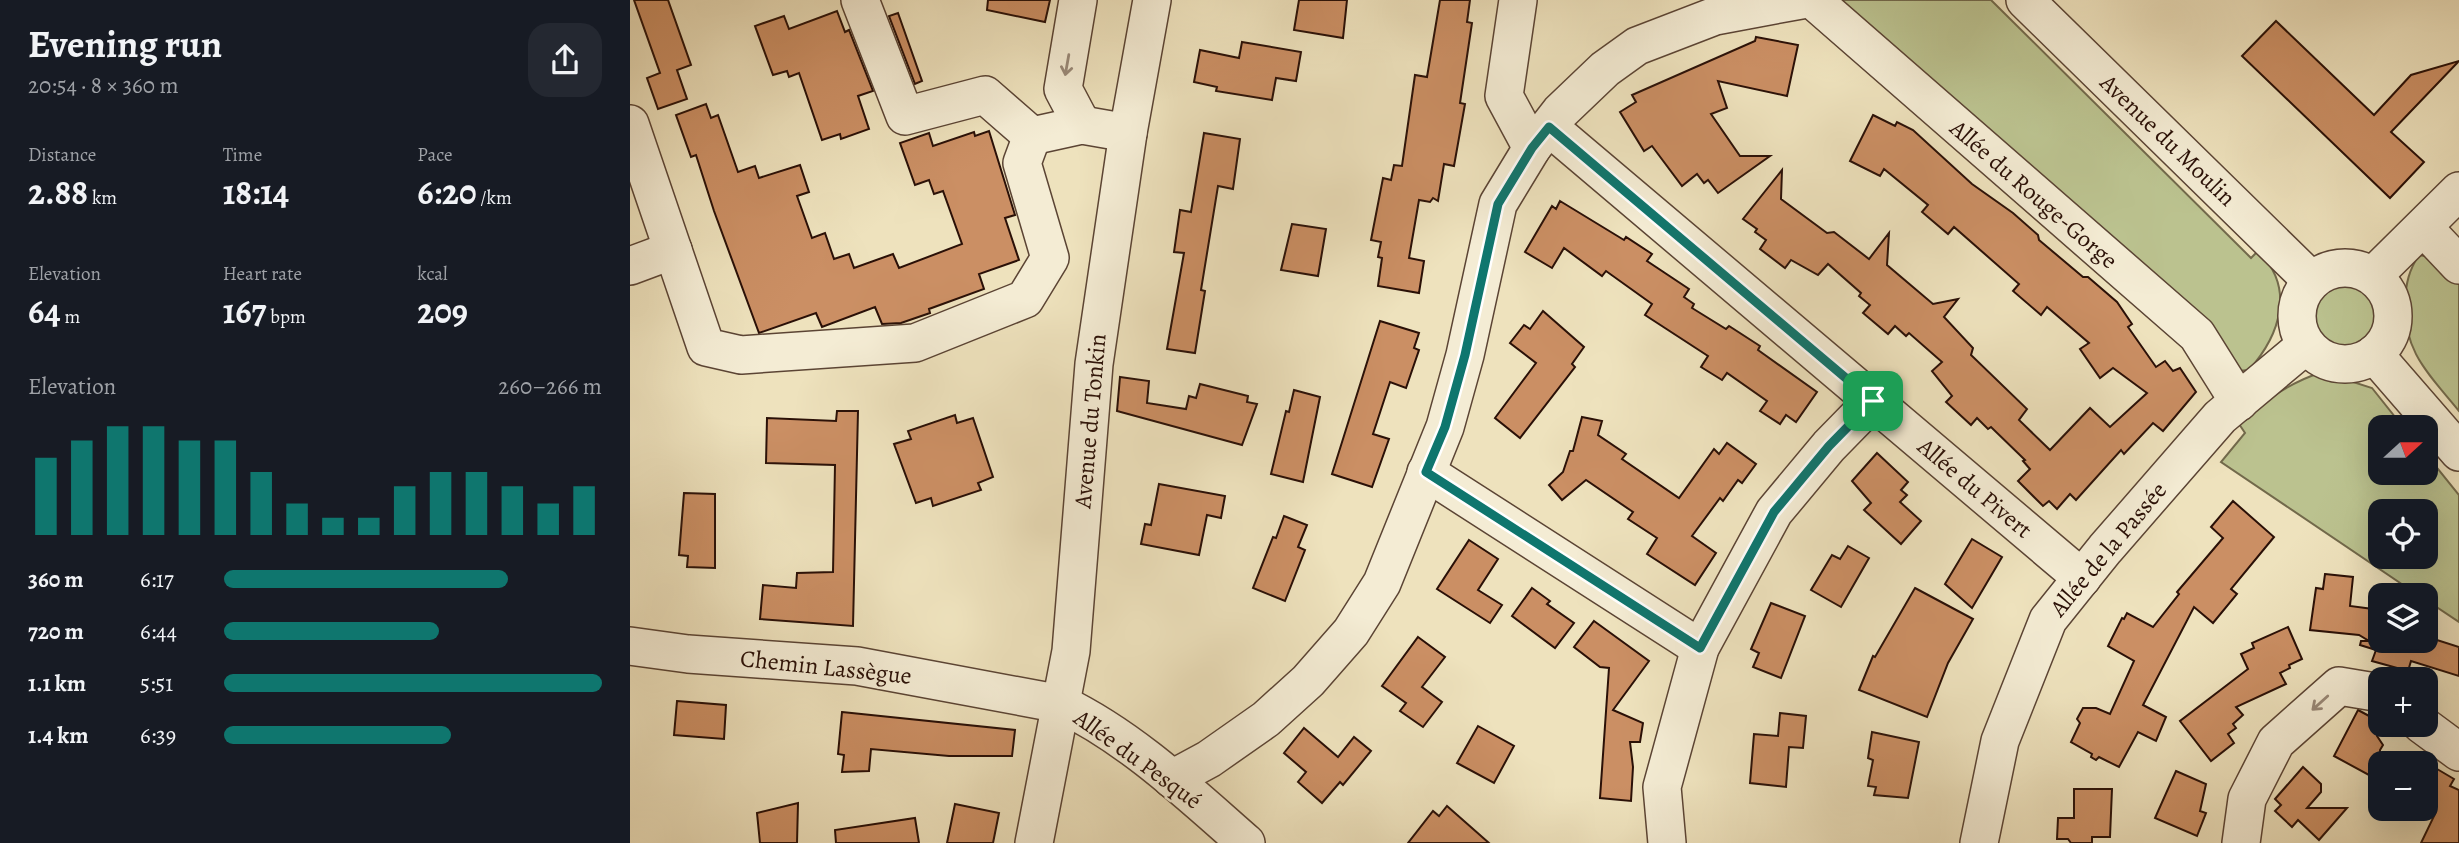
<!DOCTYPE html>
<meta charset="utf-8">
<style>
:root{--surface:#171b24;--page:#242831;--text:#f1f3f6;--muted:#9ea1a6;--accent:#0f766e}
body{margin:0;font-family:Alegreya,serif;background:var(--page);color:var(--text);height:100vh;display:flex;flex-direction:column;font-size:26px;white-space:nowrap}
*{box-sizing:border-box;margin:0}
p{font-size:23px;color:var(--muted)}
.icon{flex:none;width:38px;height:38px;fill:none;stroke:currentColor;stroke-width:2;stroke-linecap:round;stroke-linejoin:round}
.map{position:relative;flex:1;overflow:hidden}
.details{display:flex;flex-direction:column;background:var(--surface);width:630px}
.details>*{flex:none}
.needle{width:46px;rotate:69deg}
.controls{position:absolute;left:1738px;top:415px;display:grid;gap:14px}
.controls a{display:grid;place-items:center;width:70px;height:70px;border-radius:14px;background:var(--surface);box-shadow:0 7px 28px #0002;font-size:35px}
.pin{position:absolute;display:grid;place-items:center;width:60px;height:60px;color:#fff;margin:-30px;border-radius:14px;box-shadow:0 4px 10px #0006}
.round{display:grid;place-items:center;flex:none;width:74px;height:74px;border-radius:21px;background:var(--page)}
.head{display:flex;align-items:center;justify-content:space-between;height:119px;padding:0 28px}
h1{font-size:38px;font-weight:700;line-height:52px}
.stats{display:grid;grid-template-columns:repeat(3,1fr);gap:10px;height:119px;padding:7px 28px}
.stats div{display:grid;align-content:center}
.stats b{font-size:35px;font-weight:700}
.stats small{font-size:19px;font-weight:400}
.stats p{font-size:19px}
.chart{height:196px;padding:14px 28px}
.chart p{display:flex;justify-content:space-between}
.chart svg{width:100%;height:126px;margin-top:7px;stroke:var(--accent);stroke-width:6}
ul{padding:0 28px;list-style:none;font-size:23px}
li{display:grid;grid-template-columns:112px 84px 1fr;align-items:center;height:52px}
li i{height:18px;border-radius:9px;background:var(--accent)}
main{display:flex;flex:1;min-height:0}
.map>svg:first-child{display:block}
.green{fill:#bbc28f;stroke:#72694b;stroke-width:2;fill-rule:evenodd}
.building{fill:#cb8f64;stroke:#2a1007;stroke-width:2}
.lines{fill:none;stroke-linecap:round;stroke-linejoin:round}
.minor-casing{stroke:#5b4434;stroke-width:40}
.minor{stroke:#f4ecd4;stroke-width:37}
.oneway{stroke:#998978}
.route-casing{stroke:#fff;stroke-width:14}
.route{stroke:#0f766e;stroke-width:9}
.labels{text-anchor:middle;stroke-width:5;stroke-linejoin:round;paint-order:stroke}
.street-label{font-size:24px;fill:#2a1007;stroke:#f4ecd4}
</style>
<main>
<section class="details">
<div class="head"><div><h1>Evening run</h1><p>20:54 · 8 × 360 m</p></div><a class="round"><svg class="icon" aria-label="share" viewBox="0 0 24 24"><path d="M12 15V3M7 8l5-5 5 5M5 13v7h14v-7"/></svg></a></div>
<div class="stats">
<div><p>Distance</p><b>2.88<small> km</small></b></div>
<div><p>Time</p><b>18:14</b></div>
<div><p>Pace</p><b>6:20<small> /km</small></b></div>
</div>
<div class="stats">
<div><p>Elevation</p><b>64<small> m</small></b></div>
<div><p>Heart rate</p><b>167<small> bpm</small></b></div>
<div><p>kcal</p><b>209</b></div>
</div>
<div class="chart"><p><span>Elevation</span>260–266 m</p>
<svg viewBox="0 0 160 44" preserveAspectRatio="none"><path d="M5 44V17M15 44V11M25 44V6M35 44V6M45 44V11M55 44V11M65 44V22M75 44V33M85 44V38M95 44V38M105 44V27M115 44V22M125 44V22M135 44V27M145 44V33M155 44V27"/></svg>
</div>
<ul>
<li><b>360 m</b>6:17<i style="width:75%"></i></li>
<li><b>720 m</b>6:44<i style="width:57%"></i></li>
<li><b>1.1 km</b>5:51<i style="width:100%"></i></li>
<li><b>1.4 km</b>6:39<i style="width:60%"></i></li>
</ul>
</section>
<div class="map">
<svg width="1829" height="843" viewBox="0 0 1829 843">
<rect width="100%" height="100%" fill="#eee2bd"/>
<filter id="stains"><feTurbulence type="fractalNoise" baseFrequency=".00286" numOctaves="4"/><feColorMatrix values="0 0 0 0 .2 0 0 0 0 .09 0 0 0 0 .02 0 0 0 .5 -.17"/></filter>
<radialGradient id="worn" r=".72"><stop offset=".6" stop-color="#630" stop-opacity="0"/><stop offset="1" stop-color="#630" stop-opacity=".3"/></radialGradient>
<g class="green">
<path d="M1205,0H1361L1621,258L1628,251C1666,288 1650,335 1619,370L1607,371Z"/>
<path d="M1789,255L1811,259L1829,279V411C1799,374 1773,352 1775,301C1776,283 1779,270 1789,255Z"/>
<circle cx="1715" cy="313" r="33"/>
<path d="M1692,372L1742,388L1773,427H1750V472H1796V454L1829,495V622L1796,600V595H1788L1591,462L1615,433L1609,424C1635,400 1659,383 1692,372ZM1750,511H1796V556H1750Z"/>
</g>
<g class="building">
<path d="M4,0H38L61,65L47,70L57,99L28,109L17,78L30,73Z"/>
<path d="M358,0H420L415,22L357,10Z"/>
<path d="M669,0H717L713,38L664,30Z"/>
<path d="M810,0H840L837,22L842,23L830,103L835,104L824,166L814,164L808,201L803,198L800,202L789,200L779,258L794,261L789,293L748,286L752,258L748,257L751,242L741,240L753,178L761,180L764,165L772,166L785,75L797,77Z"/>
<path d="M207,11L215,32L219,30L243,91L228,96L239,129L211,139L210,134L192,140L169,73L159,77L157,71L143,75L125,26L154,16L159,29Z"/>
<path d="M268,13L292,81L285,84L259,16Z"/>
<path d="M1646,21L1744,115L1781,75L1829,61L1761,132L1794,162L1760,198L1612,56Z"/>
<path d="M1126,37L1168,45L1157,96L1088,81L1097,108L1081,114L1110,156H1140L1088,193L1078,180L1074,183L1067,174L1052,186L1022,146L1014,151L990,112L1006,102L1002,95L1125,41Z"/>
<path d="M612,42L671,52L666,81L646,78L642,100L586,91L587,87L564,82L570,50L609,58Z"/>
<path d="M76,104L81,118L88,115L108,172L125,166L129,178L170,165L179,192L167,196L182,238L195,233L204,259L219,254L224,268L263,254L269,268L332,244L313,191L304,194L299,180L285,185L270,143L299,133L303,146L344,132L345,136L359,131L385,215L375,218L389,260L349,274L354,289L299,309L300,313L271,323L252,324L245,307L192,327L186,313L129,333L84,211L66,155L61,157L46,115Z"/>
<path d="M1243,115L1265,126L1267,122L1283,130L1342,184L1383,213L1408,235L1409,240L1453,277H1458L1487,302L1502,324L1498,327L1526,367L1535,361L1543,371L1550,368L1566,392L1533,431L1523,423L1494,454L1491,450L1446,500L1440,494L1427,509L1419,501L1413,506L1388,481L1400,469L1393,461L1395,460L1361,427L1358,429L1347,418L1341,425L1316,402L1322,396L1302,371L1312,362L1279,333L1276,336L1265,326L1258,334L1233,313L1240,305L1229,296L1231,293L1198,264L1188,275L1161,260L1155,268L1130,249L1136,240L1125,232L1127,229L1113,219L1152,170L1151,199L1197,233L1204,232L1239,259L1259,233L1257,265L1303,304L1328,299L1314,317L1343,348L1341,355L1397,409L1389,420L1420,450L1460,408L1480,427L1517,393L1483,368L1470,378L1450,349L1459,343L1417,307L1411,315L1383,291L1389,284L1324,227L1318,234L1292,212L1298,205L1254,169L1250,176L1220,161Z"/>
<path d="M574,133L610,139L603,189L588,186L571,290L575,291L565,353L537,349L554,253L544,252L550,210L561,212Z"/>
<path d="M930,201L994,240L996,237L1022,254L1017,261L1059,289L1054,297L1064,304L1062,308L1096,329L1099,326L1130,346L1128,350L1187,392L1166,422L1156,415L1150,424L1130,411L1137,401L1097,373L1092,380L1071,367L1078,356L1015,315L1022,304L976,271L972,276L934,248L922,268L895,252L922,206L926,209Z"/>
<path d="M662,224L696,229L688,276L651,270Z"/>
<path d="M913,311L954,347L942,364L945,367L890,438L865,418L906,363L880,343L894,325L900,329Z"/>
<path d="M750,321L789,333L784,348L789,350L776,388L760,382L743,434L759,439L742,487L702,474Z"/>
<path d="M490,377L519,381L517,403L556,409L559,396L566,398L570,384L618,396L617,402L627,404L612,445L487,411Z"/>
<path d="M664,390L690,397L673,482L641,474L656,411L659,412Z"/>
<path d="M207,411H228L223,626L130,619L133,585L166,588L167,573L203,572L205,465L136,463L137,418L206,421Z"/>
<path d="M325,415L327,423L343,418L363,477L348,483L351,490L303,506L301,498L286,503L264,444L281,439L278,431Z"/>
<path d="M952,417L972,421L968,435L996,454L992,459L1049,498L1084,449L1089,454L1097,443L1126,464L1112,483L1108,480L1093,501L1090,498L1062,536L1086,553L1065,585L1017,554L1027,538L998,519L1003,512L956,480L932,500L919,485L933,472L940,451H943Z"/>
<path d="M1247,453L1278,482L1271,490L1277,495L1270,502L1291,521L1271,544L1234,510L1241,503L1222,481Z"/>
<path d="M529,484L595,496L591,518L577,515L569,555L511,544L515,524L521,525Z"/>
<path d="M54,493L85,494V568L57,567L58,556L49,555Z"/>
<path d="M1603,501L1644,537L1601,589L1607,594L1583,623L1564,607L1513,705L1536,717L1526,741L1508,732L1489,767L1469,757L1466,760L1461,757L1462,754L1441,742L1450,723L1447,719L1453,708H1466L1480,714L1504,661L1478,646L1492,618L1494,619L1497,613L1523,627L1549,594L1547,592L1593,538L1581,527Z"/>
<path d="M654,516L677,525L668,547L675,550L655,601L623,588L643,537L646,538Z"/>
<path d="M1342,539L1372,557L1342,608L1315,584Z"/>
<path d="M839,540L868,559L848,590L872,605L860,623L807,589Z"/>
<path d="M1218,546L1239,558L1211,607L1181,590L1202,555L1210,559Z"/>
<path d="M1695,574L1723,577L1720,606L1750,610V640H1807L1829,647V676L1781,661L1778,671L1742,661L1746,650L1730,645L1731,641H1739L1729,635L1680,630L1686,588L1693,589Z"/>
<path d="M902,588L920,601L917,604L944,623L925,648L882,616Z"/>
<path d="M1285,588L1343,619L1318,663L1297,717L1229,690L1243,656L1245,657Z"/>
<path d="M1141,603L1175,616L1151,678L1123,667L1129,653L1121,649Z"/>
<path d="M964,621L1019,661L983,710L1013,723L1010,742H1000L1003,767L1001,801L970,798L979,668L970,667L944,647Z"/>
<path d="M1658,627L1672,659L1659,665L1660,668L1650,673L1656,684L1606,707L1613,715L1603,724L1606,728L1598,734L1604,743L1581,761L1550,721L1618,669L1611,654L1624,648L1622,643Z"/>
<path d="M788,637L815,657L792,687L812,702L793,727L770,711L776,703L752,686Z"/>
<path d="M47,701L96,705L94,739L44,735Z"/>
<path d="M1728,710L1754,724L1747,736L1753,745L1750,750V781L1704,756Z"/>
<path d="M212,712L385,730L382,756H319L241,749L239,771L212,772L214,755L208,754Z"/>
<path d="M1150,713L1176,716L1173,748L1159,747L1156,787L1120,783L1124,734L1148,736Z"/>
<path d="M848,726L884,746L864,783L827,763Z"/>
<path d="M674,728L708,757L724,737L741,751L713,785L710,782L692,803L668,782L676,772L654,753Z"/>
<path d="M1242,732L1289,742L1278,798L1244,795L1246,787L1238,786L1243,760L1238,758Z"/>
<path d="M1802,766L1824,779L1820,786L1829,790V843H1791L1806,812L1796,806V777Z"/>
<path d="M1673,767L1691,784V792L1677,808H1717L1689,840L1668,820L1662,827L1645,811L1651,805L1645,799Z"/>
<path d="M1546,771L1576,784L1570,811L1576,813L1567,836L1525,818Z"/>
<path d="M1444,789H1482L1480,837H1462V843H1441L1438,839H1427L1428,818H1444Z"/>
<path d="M168,803L167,843H130L127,813Z"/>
<path d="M325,804L369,813L363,843H317Z"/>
<path d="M817,806L859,843H778L803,811L809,816Z"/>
<path d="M285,818L289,843H206L205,830Z"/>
</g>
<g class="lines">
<g class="minor-casing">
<g id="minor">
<path d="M230,0L275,116L355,95L402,136L452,125L498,133"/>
<path d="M448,0L433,89L452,125"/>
<path d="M888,0L874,96L902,148"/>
<path d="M1183,0L1567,335L1609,402"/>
<path d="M1395,0L1681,280"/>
<path d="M0,124L76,347L111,355L285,343L395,299L420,258L392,163L402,136"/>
<path d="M919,127L1452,578"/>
<path d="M1794,228L1829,265"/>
<path d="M0,266L43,250"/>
<circle cx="1715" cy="316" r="48"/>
<path d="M1743,276L1829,191"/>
<path d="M1744,354L1829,452"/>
<path d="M796,472L1070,648"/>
<path d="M0,646L58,654L227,666L431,704C500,737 559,793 616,843"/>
<path d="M1791,724L1829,752"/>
<path d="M542,779L579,759L636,719L678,681L721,632L752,583L815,427L835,355L868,204L902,148L930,112L975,69L1007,46L1085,16L1171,0"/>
<path d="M404,843L441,651L464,364L498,133L522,0"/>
<path d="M1037,843L1032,787L1070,648L1144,512L1199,446L1243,401"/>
<path d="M1349,843L1370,741L1418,620L1475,549L1590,417L1676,345"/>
<path d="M1611,843L1617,799L1646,742L1709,686L1745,692L1750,695"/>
</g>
</g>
<use href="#minor" class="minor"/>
</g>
<defs><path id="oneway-shaft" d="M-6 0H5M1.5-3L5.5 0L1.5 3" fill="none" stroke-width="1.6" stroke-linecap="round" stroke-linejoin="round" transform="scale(1.75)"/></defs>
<g class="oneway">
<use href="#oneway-shaft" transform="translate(437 65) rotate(100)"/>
<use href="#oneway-shaft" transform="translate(1690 703) rotate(138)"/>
</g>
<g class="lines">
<g class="route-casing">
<path id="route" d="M919,127L1243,401L1199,446L1144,512L1070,648L796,472L815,427L835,355L868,204L902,148Z"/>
</g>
<use href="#route" class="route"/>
</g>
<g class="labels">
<g class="street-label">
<text transform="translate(1538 140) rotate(44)" y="8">Avenue du Moulin</text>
<text transform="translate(1404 194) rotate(41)" y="8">Allée du Rouge-Gorge</text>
<text transform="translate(460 421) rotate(-85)" y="8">Avenue du Tonkin</text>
<text transform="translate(1345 488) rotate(40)" y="8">Allée du Pivert</text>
<text transform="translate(1478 549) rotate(-50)" y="8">Allée de la Passée</text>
<text transform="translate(196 667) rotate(6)" y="8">Chemin Lassègue</text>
<text transform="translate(508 759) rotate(36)" y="8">Allée du Pesqué</text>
</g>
</g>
<rect width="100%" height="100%" filter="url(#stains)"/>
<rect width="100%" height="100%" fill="url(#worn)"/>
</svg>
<div class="controls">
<a><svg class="needle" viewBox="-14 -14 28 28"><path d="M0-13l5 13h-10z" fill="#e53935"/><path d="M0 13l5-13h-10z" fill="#9ea1a6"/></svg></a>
<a><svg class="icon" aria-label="locate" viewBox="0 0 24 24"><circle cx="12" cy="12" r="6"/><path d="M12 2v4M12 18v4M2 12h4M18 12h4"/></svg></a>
<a><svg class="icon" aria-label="layers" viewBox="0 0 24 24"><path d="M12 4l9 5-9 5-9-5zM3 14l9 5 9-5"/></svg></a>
<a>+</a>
<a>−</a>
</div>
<div class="pin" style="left:1243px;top:401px;background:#1e9e55"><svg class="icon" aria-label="arrive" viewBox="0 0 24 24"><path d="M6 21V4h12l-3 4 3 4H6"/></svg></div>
</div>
</main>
